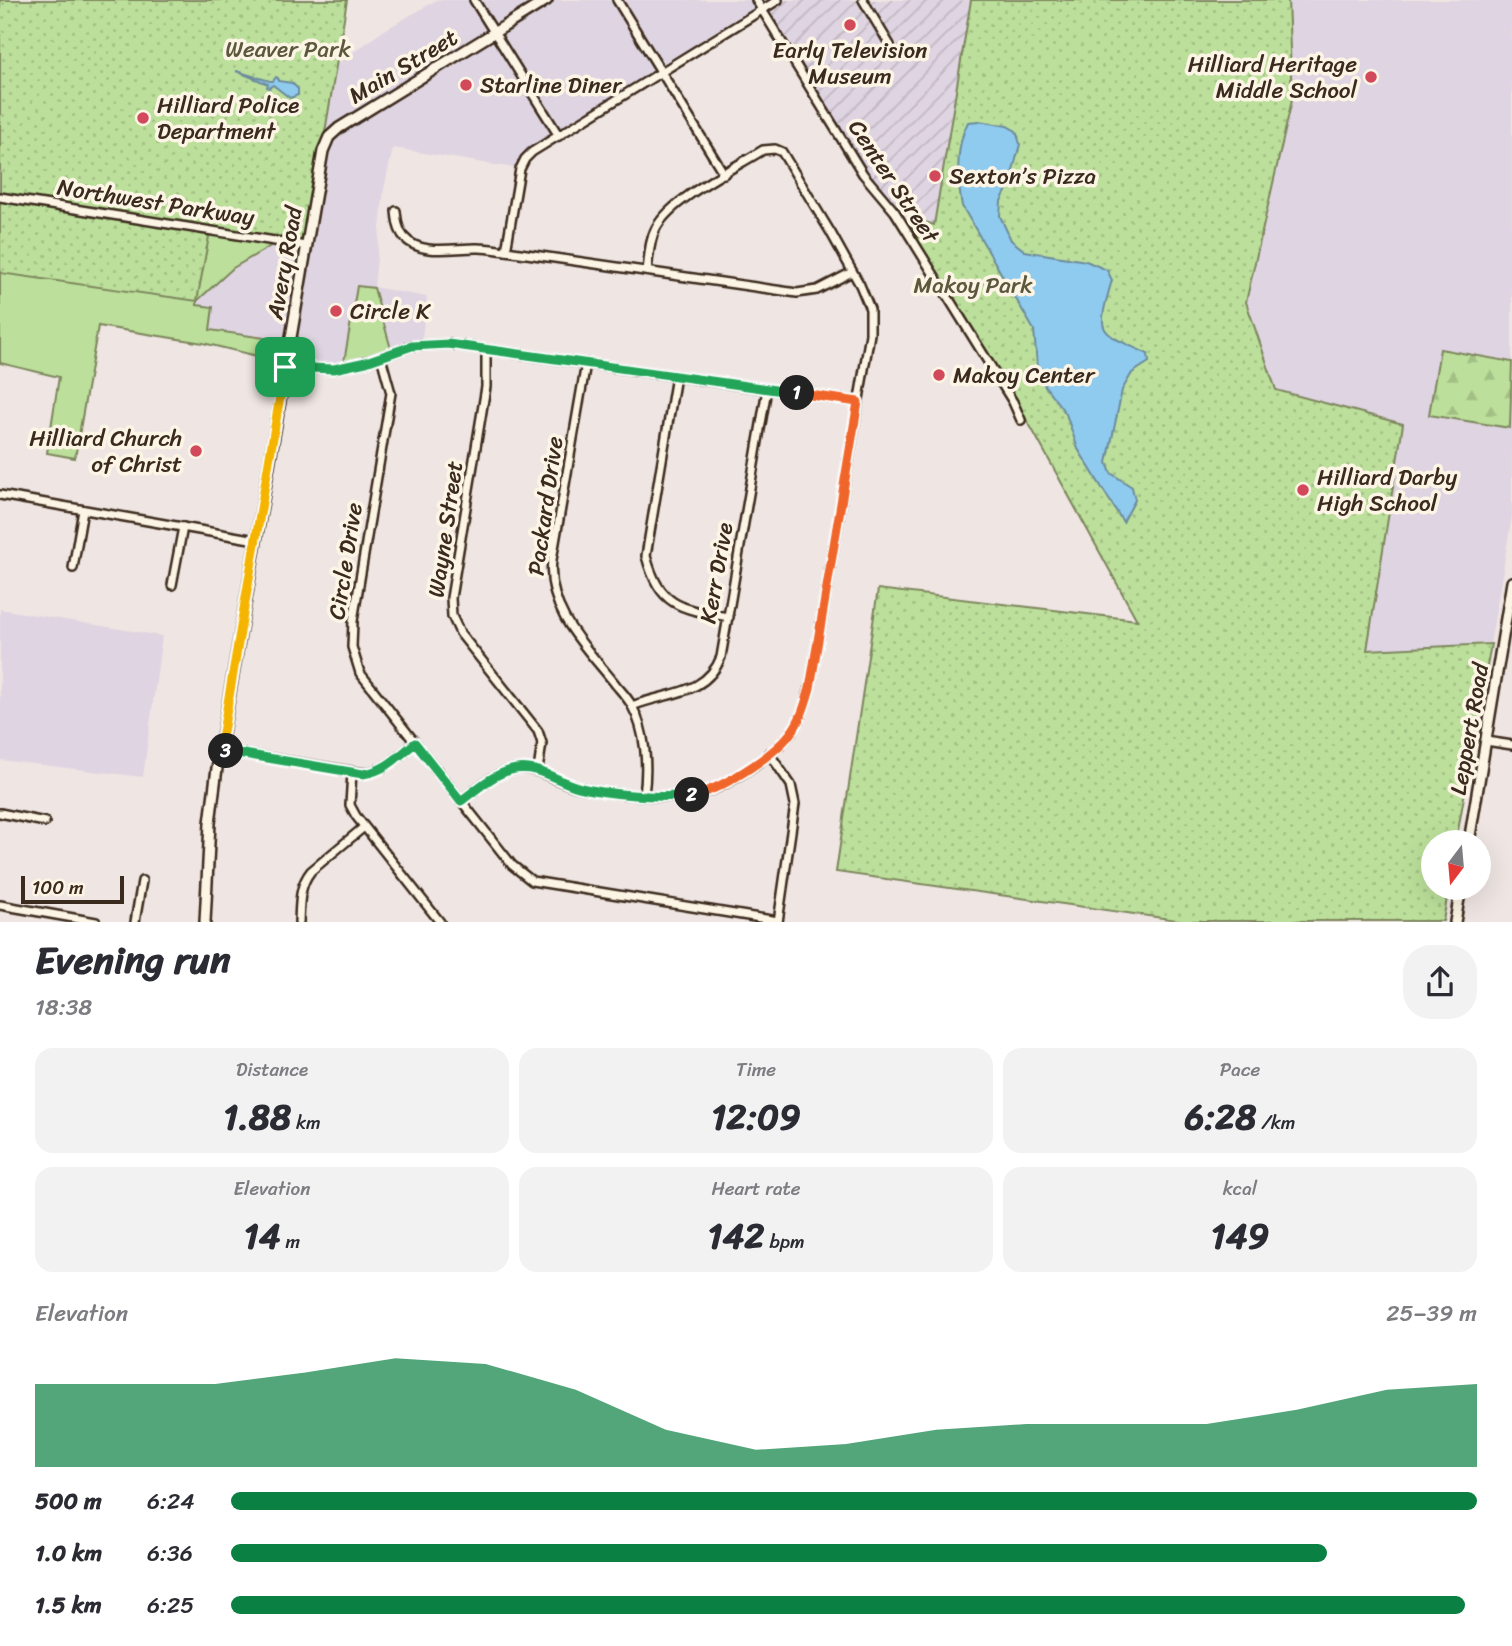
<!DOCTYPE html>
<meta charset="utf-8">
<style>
:root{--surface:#fff;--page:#f2f2f3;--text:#2b2b33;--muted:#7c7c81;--accent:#0b8043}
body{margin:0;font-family:Sriracha,sans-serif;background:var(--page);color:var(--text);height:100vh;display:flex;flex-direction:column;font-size:26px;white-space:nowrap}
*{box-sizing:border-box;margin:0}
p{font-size:23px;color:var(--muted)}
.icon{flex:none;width:38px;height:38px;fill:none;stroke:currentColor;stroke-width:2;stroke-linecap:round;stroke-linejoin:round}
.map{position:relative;height:922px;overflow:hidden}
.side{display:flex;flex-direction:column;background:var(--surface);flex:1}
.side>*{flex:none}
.needle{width:46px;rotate:196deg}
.fabs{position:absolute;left:1421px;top:830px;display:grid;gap:14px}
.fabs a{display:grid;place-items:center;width:70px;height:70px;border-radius:50%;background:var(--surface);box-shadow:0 7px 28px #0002;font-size:35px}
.scale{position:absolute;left:21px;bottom:18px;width:103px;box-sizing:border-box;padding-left:7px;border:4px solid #3b2a1e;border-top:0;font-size:19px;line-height:24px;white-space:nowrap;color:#3b2a1e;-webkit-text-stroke:5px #fcf5e5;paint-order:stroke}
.pin{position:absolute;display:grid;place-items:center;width:60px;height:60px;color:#fff;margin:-30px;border-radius:14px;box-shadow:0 4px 10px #0006}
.km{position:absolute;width:35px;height:35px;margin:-18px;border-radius:50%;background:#222;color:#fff;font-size:19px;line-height:35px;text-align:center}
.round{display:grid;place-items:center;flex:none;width:74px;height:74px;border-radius:28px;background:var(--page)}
.overview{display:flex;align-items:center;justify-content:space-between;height:119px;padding:0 35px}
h1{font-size:38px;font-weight:800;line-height:52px}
.metrics{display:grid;grid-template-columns:repeat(3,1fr);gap:10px;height:119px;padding:7px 35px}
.metrics div{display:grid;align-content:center;border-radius:18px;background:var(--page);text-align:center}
.metrics b{font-size:35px;font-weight:800}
.metrics small{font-size:19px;font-weight:400}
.metrics p{font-size:19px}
.chart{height:196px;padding:14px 35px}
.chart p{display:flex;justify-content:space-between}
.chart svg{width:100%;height:126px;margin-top:7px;fill:var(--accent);opacity:.7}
ul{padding:0 35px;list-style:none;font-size:23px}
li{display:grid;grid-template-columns:112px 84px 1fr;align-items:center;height:52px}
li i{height:18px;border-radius:9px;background:var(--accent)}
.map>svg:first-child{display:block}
.built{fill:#dfd4e1}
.industrial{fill:url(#industrial-furrows)}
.green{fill:#bce09b;stroke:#7c855c;stroke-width:2}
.forest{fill:url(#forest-firs);stroke:#7c855c;stroke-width:2}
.park{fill:url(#park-dots);stroke:#7c855c;stroke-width:2}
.water{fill:#8fcbef;stroke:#6d8b9b;stroke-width:2}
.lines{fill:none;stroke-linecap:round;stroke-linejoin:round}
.minor-casing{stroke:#3b2a1e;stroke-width:12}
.major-casing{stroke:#3b2a1e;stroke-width:14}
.minor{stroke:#fcf5e5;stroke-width:7}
.major{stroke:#fcf5e5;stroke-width:9}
.split-1-casing{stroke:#fff;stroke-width:14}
.split-2-casing{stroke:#fff;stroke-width:14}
.split-3-casing{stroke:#fff;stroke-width:14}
.split-4-casing{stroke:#fff;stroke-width:14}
.split-1{stroke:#22a559;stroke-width:9}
.split-2{stroke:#f0652b;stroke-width:9}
.split-3{stroke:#22a559;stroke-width:9}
.split-4{stroke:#f5b400;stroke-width:9}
.poi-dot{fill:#d1495b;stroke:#fcf5e5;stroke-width:2.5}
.labels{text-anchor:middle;stroke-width:7;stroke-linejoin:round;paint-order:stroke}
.park-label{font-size:23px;fill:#5b583d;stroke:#fcf5e5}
.poi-label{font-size:23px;fill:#3b2a1e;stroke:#fcf5e5;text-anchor:start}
.street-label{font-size:23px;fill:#3b2a1e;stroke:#fcf5e5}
</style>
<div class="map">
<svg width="1512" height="922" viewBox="0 0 1512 922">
<defs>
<pattern id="industrial-furrows" width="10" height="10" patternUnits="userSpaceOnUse" patternTransform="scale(1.75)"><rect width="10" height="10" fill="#dfd4e1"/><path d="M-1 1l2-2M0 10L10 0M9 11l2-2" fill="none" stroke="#c0b6c1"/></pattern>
<pattern id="forest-firs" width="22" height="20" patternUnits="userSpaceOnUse" patternTransform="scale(1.75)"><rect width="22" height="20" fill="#bce09b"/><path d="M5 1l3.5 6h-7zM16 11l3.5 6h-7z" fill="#a2c085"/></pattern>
<pattern id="park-dots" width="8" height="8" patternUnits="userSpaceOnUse" patternTransform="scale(1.75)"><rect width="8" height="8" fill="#bce09b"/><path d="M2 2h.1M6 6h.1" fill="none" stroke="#a2c085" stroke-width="1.8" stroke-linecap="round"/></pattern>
</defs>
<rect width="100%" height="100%" fill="#efe6e3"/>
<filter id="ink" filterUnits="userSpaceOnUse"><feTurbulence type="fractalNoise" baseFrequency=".0143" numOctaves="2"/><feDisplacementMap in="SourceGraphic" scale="14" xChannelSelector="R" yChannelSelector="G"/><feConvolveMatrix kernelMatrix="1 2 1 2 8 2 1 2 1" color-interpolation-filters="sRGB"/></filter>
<g filter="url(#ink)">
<g class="built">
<path d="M437,0H778L532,152L520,169L393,148L384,189L374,287L427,297L421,346L334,369L285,367L195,336L197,301L336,65L383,31Z"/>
<path d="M971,0H1512V517L1456,842H1433V887L1443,921L934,225Z"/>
<path d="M0,609L162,636L143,777L0,760Z"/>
</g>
<path class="industrial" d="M778,0H971L934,225L910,217L890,206L869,182L762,10Z"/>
<g class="green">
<path d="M0,129L296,231L233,268L197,301V305L213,307L210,330L278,340L274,360L203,343L98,326L75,458L47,453L59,377L0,363Z"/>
<path d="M357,286L374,288L391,349L344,362Z"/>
</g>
<path class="forest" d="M1440,349L1512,362L1510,428L1429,415Z"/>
<g class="park">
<path d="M0,0H347L306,246L210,231L197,301L0,273Z"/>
<path d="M971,0H1288L1292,100L1246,302L1276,390L1403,424L1367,650L1491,644L1456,842H1433V887H1449L1443,921H1184L836,872L878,589L1137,620L1032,429L915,238L910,217L934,225Z"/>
</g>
<g class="water">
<path d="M236,71L270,81H273L276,77L278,78V81L292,83L298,89V95L290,98L273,85L269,88L267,87L268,84Z"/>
<path d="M979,121L1007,126L1016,131L1020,144L1009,186L1001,201L1000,216L1011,240L1025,251L1086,261L1107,270L1112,280C1096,336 1097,330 1148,354L1149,362L1132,373L1122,390L1107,463L1111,473L1132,487L1135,500L1123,522L1078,449L1066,414L1042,382L1037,365L1034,330L962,206C957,179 955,147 968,122Z"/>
</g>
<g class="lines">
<g class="minor-casing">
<g id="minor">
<path d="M474,0L559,136"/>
<path d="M617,0L724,174"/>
<path d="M756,0L863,174L895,212L1013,402L1021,420"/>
<path d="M863,0L890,45"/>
<path d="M0,197L306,246"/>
<path d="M396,211C397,221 398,230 404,237C421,257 456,247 479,248C488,248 497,250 506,251L797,293L817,290L852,272"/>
<path d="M506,251L520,169L525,159L532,152L778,0"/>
<path d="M486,349V387L451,598L452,616L460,633L538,731L542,743L538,770"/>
<path d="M381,357L391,393L353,621L352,647L360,673L512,865L532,881L778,921"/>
<path d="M586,363L552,560C546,611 587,648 616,685C621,691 628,698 632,706C646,732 648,766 644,795"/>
<path d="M285,367L334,369L366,362L412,346L448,344L858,402"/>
<path d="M676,376L646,556C660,607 680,609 729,617"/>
<path d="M0,495L256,540"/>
<path d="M73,568L83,510"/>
<path d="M172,585L183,527"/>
<path d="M632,706C666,692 706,696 721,657L767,389"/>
<path d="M1486,741L1512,745"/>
<path d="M220,750L363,773C385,771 398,757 415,743"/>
<path d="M769,753L791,785L795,804L778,922"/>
<path d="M352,772L350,805L356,816L440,922"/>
<path d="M461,801C478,788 494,772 516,769C540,766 558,784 581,788C612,794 669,801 699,794C725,789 770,757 788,737C800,723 805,706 810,688L870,334V309L860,285L831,233L782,152L775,149L763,150C733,169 672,198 656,228C649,241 649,257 647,271"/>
<path d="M0,813L45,822"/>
<path d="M0,905L96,922"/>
<path d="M135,922L142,881"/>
<path d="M299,922C300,902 299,886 311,871L364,827"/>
</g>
</g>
<g class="major-casing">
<g id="major">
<path d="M1469,842L1512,582"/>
<path d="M205,922L210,823L217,768L323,151L329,137L339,128L547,0"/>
<path d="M1455,922L1461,887"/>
</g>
</g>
<use href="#minor" class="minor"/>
<use href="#major" class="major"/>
</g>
</g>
<g class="lines" filter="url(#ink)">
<g class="split-1-casing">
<path id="split-1" d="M285,367L334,369L366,362L412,346L448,344L797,393"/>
</g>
<g class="split-2-casing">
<path id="split-2" d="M692,795C718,792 773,756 790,734C801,720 805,705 810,688L858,402L797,393"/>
</g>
<g class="split-3-casing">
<path id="split-3" d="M226,751L363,774C385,771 398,757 415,743L461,801C477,789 492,775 511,770C536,763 556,781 578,787C604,794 665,799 692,795"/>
</g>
<g class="split-4-casing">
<path id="split-4" d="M226,751L220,750L285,367"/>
</g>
<use href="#split-1" class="split-1"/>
<use href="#split-2" class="split-2"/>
<use href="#split-3" class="split-3"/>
<use href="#split-4" class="split-4"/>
</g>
<g class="poi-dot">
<circle cx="850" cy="25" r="7"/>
<circle cx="1371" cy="77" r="7"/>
<circle cx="466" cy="85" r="7"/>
<circle cx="143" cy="118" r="7"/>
<circle cx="935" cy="176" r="7"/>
<circle cx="336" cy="311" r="7"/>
<circle cx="939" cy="375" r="7"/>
<circle cx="196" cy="451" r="7"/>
<circle cx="1303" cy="490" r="7"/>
</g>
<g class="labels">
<g class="park-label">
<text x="288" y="57">Weaver Park</text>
<text x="973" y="293">Makoy Park</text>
</g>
<g class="poi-label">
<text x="850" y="58" text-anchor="middle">Early Television<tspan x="850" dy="26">Museum</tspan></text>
<text x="1357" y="72" text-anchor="end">Hilliard Heritage<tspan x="1357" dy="26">Middle School</tspan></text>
<text x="480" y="93">Starline Diner</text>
<text x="157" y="113">Hilliard Police<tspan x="157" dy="26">Department</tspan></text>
<text x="949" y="184">Sexton’s Pizza</text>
<text x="350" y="319">Circle K</text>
<text x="953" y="383">Makoy Center</text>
<text x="182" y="446" text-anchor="end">Hilliard Church<tspan x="182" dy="26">of Christ</tspan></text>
<text x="1317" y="485">Hilliard Darby<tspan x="1317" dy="26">High School</tspan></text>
</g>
<g class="street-label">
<text transform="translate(403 66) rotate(-31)" y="8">Main Street</text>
<text transform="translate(894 181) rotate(56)" y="8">Center Street</text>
<text transform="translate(156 202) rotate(9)" y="8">Northwest Parkway</text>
<text transform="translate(284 263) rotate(-80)" y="8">Avery Road</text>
<text transform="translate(545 506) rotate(-82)" y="8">Packard Drive</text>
<text transform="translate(445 529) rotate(-82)" y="8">Wayne Street</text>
<text transform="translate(345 561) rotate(-81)" y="8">Circle Drive</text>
<text transform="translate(716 573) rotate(-80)" y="8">Kerr Drive</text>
<text transform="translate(1469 729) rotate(-80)" y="8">Leppert Road</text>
</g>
</g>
</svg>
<div class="fabs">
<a><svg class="needle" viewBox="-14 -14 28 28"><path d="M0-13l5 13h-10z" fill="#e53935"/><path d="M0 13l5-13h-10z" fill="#7c7c81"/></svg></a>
</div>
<div class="scale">100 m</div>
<div class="pin" style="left:285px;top:367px;background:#1e9e55"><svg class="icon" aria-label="arrive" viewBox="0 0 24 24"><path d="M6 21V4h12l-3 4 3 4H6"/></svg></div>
<b class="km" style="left:797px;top:393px">1</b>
<b class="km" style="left:692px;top:795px">2</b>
<b class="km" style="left:226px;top:751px">3</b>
</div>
<section class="side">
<div class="overview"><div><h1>Evening run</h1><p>18:38</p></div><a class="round"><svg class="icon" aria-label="share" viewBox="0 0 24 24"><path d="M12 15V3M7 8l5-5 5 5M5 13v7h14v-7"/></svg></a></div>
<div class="metrics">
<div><p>Distance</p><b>1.88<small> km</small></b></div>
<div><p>Time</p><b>12:09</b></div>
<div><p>Pace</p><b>6:28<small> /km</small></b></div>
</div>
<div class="metrics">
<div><p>Elevation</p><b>14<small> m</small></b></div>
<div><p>Heart rate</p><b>142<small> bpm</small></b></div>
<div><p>kcal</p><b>149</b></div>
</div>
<div class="chart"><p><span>Elevation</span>25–39 m</p>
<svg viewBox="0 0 160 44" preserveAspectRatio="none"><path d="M0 44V15L10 15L20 15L30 11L40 6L50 8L60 17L70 31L80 38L90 36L100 31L110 29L120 29L130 29L140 24L150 17L160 15V44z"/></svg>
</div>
<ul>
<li><b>500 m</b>6:24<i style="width:100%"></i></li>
<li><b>1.0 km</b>6:36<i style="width:88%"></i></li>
<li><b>1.5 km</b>6:25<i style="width:99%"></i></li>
</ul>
</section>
